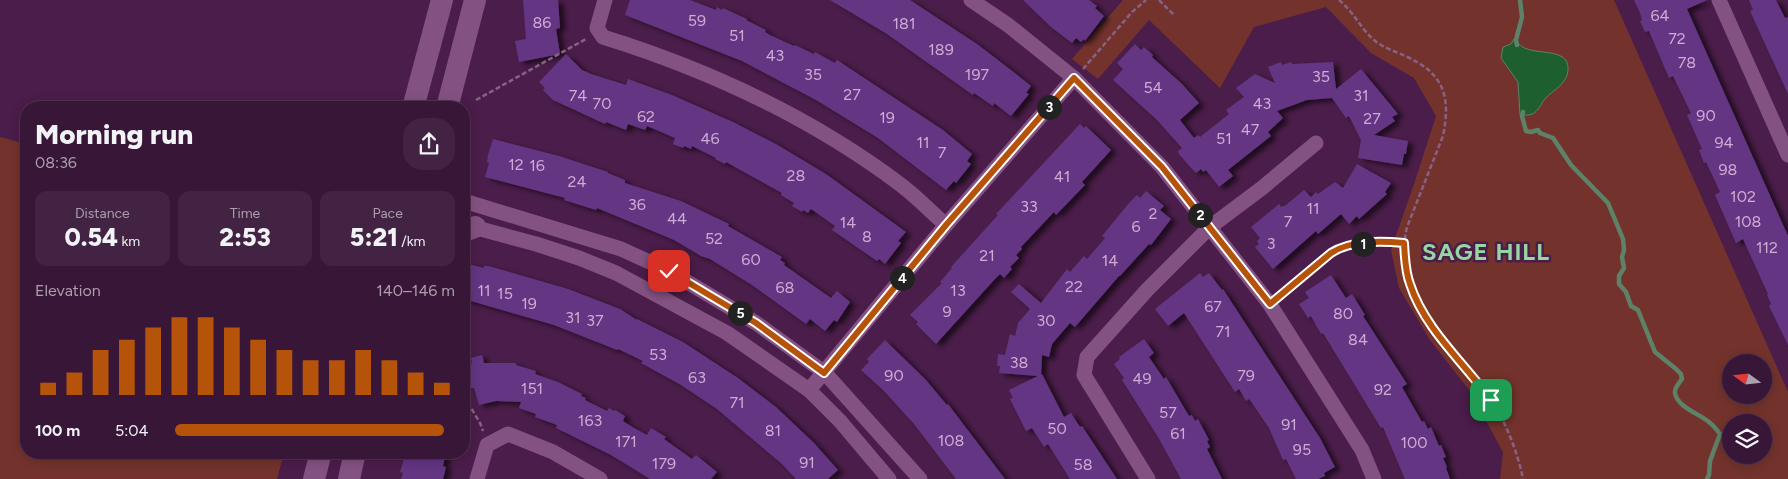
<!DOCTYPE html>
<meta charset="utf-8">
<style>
:root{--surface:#381638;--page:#432343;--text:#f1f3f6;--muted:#ab9fae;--line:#523553;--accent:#b45309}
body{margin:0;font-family:Figtree,sans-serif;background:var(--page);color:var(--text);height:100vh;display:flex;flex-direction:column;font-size:19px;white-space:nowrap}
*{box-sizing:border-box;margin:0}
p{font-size:16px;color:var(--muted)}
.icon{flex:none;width:28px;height:28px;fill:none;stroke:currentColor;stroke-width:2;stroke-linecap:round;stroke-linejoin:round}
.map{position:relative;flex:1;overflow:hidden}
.drawer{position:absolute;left:20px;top:101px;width:450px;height:358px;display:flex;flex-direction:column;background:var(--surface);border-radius:20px;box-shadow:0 2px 12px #0003,0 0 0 1px var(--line)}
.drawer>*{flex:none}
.needle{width:32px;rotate:285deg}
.buttons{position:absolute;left:1722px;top:354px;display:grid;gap:10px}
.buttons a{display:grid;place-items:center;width:50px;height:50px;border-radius:50%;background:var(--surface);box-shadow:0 2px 12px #0003,0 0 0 1px var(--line);font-size:25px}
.pin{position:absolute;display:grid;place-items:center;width:42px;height:42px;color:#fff;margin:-21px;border-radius:10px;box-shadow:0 2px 8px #0006}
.km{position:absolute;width:25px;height:25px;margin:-12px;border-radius:50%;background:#222;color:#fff;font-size:14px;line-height:25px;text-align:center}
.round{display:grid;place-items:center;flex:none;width:52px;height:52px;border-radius:20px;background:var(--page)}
.overview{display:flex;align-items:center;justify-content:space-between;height:85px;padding:0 15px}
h1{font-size:28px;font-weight:800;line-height:38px}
.stats{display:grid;grid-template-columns:repeat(3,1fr);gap:8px;height:85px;padding:5px 15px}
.stats div{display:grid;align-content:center;border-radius:12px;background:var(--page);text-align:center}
.stats b{font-size:25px;font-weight:800}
.stats small{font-size:14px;font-weight:400}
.stats p{font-size:14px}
.chart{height:140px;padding:10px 15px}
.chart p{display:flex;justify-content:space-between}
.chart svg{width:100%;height:90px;margin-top:5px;stroke:var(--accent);stroke-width:6}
ul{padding:0 15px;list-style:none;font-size:16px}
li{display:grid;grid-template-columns:80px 60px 1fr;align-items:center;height:38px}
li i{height:12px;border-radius:6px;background:var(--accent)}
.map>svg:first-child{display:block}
.green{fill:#73332c;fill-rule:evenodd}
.water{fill:#1e5f2e;stroke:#5d8268}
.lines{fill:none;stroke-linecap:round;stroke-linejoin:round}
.stream{stroke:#5d8268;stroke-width:4.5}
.building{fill:#633683;filter:url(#shadow)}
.path{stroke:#896187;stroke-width:2.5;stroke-dasharray:5 2.5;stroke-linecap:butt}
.street{stroke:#845282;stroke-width:15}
.secondary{stroke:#845282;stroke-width:22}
.route-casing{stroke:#fff;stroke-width:10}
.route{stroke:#b45309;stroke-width:6}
.labels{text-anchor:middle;stroke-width:5;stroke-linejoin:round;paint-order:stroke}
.number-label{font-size:16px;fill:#ceacd3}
.district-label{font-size:24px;font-weight:bold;letter-spacing:1px;fill:#97d6a0;stroke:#4b1d4a}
</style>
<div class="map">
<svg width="1788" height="479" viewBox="0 0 1788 479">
<defs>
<filter id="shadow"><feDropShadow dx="5.5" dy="3" stdDeviation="2.5" flood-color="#0009"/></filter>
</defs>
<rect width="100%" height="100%" fill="#4b1d4a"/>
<g class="green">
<path d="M1123,0H1614L1788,392V479H1500L1503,452L1469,390L1430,340L1399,288L1391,250L1415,181L1436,116L1414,78L1371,53L1326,7L1254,27L1220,88L1149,20L1098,79L1072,59ZM1731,362H1764V395H1731ZM1731,422H1764V455H1731Z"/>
<path d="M0,137L26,144V452L284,453L277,479H0Z"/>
</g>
<path class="water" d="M1514,39L1516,40C1525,60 1570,43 1568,70C1568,74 1566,78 1564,81C1559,89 1549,93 1544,100C1536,112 1536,116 1520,115L1518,82L1501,58L1503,47L1511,44Z"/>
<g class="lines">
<g class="stream">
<path d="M1517,45L1516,40L1522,17L1520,0"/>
<path d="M1523,112L1522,116L1526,131L1531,132L1538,130L1540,133L1553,138L1571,165L1608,203L1623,239L1624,250L1622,257L1624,268L1619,276V284L1626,292L1631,306L1638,310L1655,352L1676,369L1681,374L1682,379C1679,383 1674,388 1675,393C1677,407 1700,414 1709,422C1713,425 1717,430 1720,434L1710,461L1709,475L1707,479"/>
</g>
</g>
<g class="building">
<path d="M523,0H558L560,28L556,29L560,54L519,62L515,41L526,39Z"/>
<path d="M630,0H690L716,10L717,7L722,10L723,8L747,19L746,20L766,30L765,32L770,35L794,46L795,45L814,54L815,52L835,63L837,60L943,130L972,154L967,161L971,164L956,183L954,181L946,190L878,138L816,100L742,61L625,15Z"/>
<path d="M830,0H910L977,44L1011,70L1031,86L1026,93L1029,94L1011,116L994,103L993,106L974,93L973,95L887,34Z"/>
<path d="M1023,0H1089L1097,6L1095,8L1104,16L1085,41L1084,39L1081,42L1076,38L1072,43L1051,27Z"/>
<path d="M1634,0H1707L1687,9L1788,236V345L1769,306L1771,304L1767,295L1768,294L1743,239L1736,243L1715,195L1720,192L1706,162L1704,163L1699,150L1702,149L1687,115L1691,113L1673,76L1669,78L1649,31L1645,32L1640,21L1642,20L1640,13Z"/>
<path d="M1749,0H1776L1785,18L1788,17V94L1750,11L1753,10Z"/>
<path d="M1135,44L1141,50L1144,47L1153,55L1152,57L1182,84L1199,103L1180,120L1194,138L1198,135L1200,137L1229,114L1226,110L1244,97L1236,88L1255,74L1275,83L1268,67L1281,62L1282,65L1291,62L1292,64L1333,62L1336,89L1361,69L1398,114L1392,117L1395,121L1374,135L1408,141L1406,154H1404L1402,165L1358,158L1361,140L1349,116L1346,118L1332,98L1307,100L1277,111L1283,118L1268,132L1271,136L1228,170L1233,176L1219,187L1206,170L1203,172L1201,169L1196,173L1191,168L1179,154L1178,151L1182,148L1157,120L1113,80L1123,69L1117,63Z"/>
<path d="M566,54L582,70L591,74L626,85L628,79L672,95L733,122L776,144L826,174L906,232L898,241L901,243L885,264L879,259L877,261L832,230L835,226L811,209L808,213L803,210L802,212L792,206L794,203L781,195L782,193L726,162L725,164L715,159L716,158L692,146L691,149L684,146L683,148L673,144L675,138L647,126L645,130L628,124L626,130L606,122L605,124L553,100L543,90L545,88L539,82Z"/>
<path d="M1080,124L1084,128L1086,126L1111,150L1082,182L1085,185L1056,215L1054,212L1021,247L1022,249L1016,255L1019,258L1010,267L1012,269L1004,278L1000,274L995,279L936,344L916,324L918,322L910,315L942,283L940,282L952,268L951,267L998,215L996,214Z"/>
<path d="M493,139L559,156L608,172V173L625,180V183L681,201L729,224L728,226L782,257L780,260L785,263L784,265L831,298L837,291L850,302L837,322L834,320L825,331L810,319L806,324L752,285L710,259L701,256L674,240L597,208L596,210L564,200L565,198L485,177L489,163L487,162L488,155Z"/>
<path d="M1357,164L1391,183L1385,192L1387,194L1359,219L1357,216L1349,224L1341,214L1318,234L1316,231L1273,269L1255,247L1259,244L1257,241L1260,238L1251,227L1279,204L1281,207L1286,205L1304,190L1311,197L1316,192L1318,194L1335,182L1343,188Z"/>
<path d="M1146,191L1164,206L1160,210L1171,219L1151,245L1149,244L1120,276H1119L1075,327L1070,323L1052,344L1049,357L1042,355L1041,375L1042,374L1064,417L1071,413L1080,427L1082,426L1117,479H1070L1048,444L1044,447L1032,428L1026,431L1010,399L1013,398L1009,390L1038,376L999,373L1000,366H997L998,354L1005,355L1010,334L1015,336L1018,323L1030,309L1011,292L1019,284L1041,303L1067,269L1070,272L1084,256L1087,259L1105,238L1102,236L1129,203L1137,195L1140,198Z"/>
<path d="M464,263L484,268V266H488L499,269L568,289L620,309L637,320V319L683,342L738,378L776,407L814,443L838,470L828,479H796L782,464L717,409L681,385L641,363L643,361L618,349L617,350L554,325L464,299Z"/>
<path d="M1200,273L1203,277L1209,273L1222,290L1223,289L1320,438L1335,467L1324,473L1325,476L1318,479H1296L1286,459L1283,460L1269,428L1254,406L1249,399L1246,401L1239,389L1235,392L1184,313L1168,326L1155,309Z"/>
<path d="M1331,275L1346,298L1352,294L1365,315L1363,316L1407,384L1402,387L1422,422L1424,421L1428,429L1431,427L1439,446L1441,445L1446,457L1443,458L1447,467L1446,468L1450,479H1405L1383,427L1381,428L1323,333L1321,334L1311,316L1308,318L1299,304L1309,298L1305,292Z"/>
<path d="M1144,339L1154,353L1149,357L1164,379L1166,377L1189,416L1192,415L1195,421L1198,419L1209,440L1207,441L1210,447L1207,449L1222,479H1181L1158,437L1122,380L1124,378L1114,364L1120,359L1119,357Z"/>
<path d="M885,340L926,380L947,405L948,404L1005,479H956L914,424L884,391L861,370L869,362L867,359Z"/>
<path d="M482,355L484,363H516V365L536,371L535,374L558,382L582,394L581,396L586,398L585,400L607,411L609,408L614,411L615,410L625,416L623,421L634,428L647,435L651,428L666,437L664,439L692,459L696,455L717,472L711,479H650L611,455L556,428L557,425L535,417L536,414L519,408L521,402L496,401L479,405L474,388H471L465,365L472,363L471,358Z"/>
<path d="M406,452H446L443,466L446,467L443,479H401L403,473L400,472Z"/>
</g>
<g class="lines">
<g class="path">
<path d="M1159,0L1174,15"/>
<path d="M1339,0C1353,11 1361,29 1374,40C1383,48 1395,51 1405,56C1444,73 1451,96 1443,136L1407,227C1396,275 1422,316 1451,352C1464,367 1479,381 1490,398C1505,420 1518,453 1523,479"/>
<path d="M1083,69L1132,12L1146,0"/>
<path d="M476,100L586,39"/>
<path d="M1281,296C1299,281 1318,259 1338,248C1351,242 1389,242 1404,243"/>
<path d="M464,396L480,423L483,431"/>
</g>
<g class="street">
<path d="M605,0L597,28L603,37C709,70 812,118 901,185C917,197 931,212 946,225"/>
<path d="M971,0L1008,25L1074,78L1162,167L1269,303L1362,450L1374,479"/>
<path d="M1719,0L1788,155"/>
<path d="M464,201L621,249L669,271L756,323L825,373L920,479"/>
<path d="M466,225L536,244L579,258L616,273L727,333L809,390L840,421L889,479"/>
<path d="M809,390L946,225L1074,78"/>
<path d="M477,479L487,445L508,434L553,452L600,479"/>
<path d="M1148,479L1084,375L1087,357L1147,290L1210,227L1262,188L1316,143"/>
</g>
<g class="secondary">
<path d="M413,108L442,0"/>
<path d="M447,108L475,0"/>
<path d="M464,231L475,227"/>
<path d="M314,479L321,452"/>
<path d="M349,479L355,452"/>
</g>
</g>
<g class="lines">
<g class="route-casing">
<path id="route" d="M669,271L756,323L824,373L946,225L1074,78L1162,167L1270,304L1331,253C1351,240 1381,241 1404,243C1405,257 1405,271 1410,284C1424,328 1464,363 1491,400"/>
</g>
<use href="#route" class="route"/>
</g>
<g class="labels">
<g class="number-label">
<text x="1660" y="21">64</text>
<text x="697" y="26">59</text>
<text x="542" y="28">86</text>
<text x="904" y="29">181</text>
<text x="737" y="41">51</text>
<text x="1677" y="44">72</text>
<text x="941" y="55">189</text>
<text x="775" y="61">43</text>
<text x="1687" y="68">78</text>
<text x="813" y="80">35</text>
<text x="977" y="80">197</text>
<text x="1321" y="82">35</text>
<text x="1153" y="93">54</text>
<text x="852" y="100">27</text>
<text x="578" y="101">74</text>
<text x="1361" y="101">31</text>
<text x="602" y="109">70</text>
<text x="1262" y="109">43</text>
<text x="1706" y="121">90</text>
<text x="646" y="122">62</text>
<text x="887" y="123">19</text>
<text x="1372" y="124">27</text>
<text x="1250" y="135">47</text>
<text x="710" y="144">46</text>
<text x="1224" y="144">51</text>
<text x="923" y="148">11</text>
<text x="1724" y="148">94</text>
<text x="942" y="158">7</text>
<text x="516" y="170">12</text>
<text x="537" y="171">16</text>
<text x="1728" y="175">98</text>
<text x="796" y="181">28</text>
<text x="1062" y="182">41</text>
<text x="577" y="187">24</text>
<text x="1743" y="202">102</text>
<text x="637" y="210">36</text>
<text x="1029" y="212">33</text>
<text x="1313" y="214">11</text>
<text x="1153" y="219">2</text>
<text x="677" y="224">44</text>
<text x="1288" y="227">7</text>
<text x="1748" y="227">108</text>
<text x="848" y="228">14</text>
<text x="1136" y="232">6</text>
<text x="867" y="242">8</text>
<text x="714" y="244">52</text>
<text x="1271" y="249">3</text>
<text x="1767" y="253">112</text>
<text x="987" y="261">21</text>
<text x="751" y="265">60</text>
<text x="1110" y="266">14</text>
<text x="1074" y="292">22</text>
<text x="785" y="293">68</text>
<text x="484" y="296">11</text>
<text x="958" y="296">13</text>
<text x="505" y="299">15</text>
<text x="529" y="309">19</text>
<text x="1213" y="312">67</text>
<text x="947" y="317">9</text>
<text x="1343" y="319">80</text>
<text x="573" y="323">31</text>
<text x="595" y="326">37</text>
<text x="1046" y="326">30</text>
<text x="1223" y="337">71</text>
<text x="1358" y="345">84</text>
<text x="658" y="360">53</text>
<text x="1019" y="368">38</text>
<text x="894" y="381">90</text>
<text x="1246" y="381">79</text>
<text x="697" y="383">63</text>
<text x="1142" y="384">49</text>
<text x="532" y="394">151</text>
<text x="1383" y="395">92</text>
<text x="737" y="408">71</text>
<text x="1168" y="418">57</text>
<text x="590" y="426">163</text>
<text x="1289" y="430">91</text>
<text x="1057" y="434">50</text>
<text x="773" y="436">81</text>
<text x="1178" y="439">61</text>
<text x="951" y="446">108</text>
<text x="626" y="447">171</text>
<text x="1414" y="448">100</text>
<text x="1302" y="455">95</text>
<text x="807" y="468">91</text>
<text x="664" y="469">179</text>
<text x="1083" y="470">58</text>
</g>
<g class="district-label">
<text x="1486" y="260">SAGE HILL</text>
</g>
</g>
</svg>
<div class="buttons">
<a><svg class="needle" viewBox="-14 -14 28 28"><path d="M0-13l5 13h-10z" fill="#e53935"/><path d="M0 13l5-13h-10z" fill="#ab9fae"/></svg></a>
<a><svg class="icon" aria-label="layers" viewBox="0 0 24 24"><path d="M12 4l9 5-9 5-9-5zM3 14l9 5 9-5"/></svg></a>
</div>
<div class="pin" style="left:1491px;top:400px;background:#1e9e55"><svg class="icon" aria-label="arrive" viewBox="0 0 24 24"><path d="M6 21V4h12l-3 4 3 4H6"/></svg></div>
<div class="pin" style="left:669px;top:271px;background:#d93025"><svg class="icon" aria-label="check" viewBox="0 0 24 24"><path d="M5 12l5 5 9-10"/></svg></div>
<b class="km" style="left:1363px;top:244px">1</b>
<b class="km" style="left:1200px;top:215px">2</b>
<b class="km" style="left:1049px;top:107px">3</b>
<b class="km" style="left:902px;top:278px">4</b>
<b class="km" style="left:740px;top:313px">5</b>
<section class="drawer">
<div class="overview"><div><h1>Morning run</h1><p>08:36</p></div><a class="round"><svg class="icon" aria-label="share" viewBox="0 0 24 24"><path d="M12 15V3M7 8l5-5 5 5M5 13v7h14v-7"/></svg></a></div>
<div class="stats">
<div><p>Distance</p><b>0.54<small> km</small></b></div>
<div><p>Time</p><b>2:53</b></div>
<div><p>Pace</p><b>5:21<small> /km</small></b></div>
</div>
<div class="chart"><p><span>Elevation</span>140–146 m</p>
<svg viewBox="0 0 160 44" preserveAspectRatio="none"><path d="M5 44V38M15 44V33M25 44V22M35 44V17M45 44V11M55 44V6M65 44V6M75 44V11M85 44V17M95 44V22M105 44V27M115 44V27M125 44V22M135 44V27M145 44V33M155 44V38"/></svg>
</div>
<ul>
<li><b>100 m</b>5:04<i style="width:96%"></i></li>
</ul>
</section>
</div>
